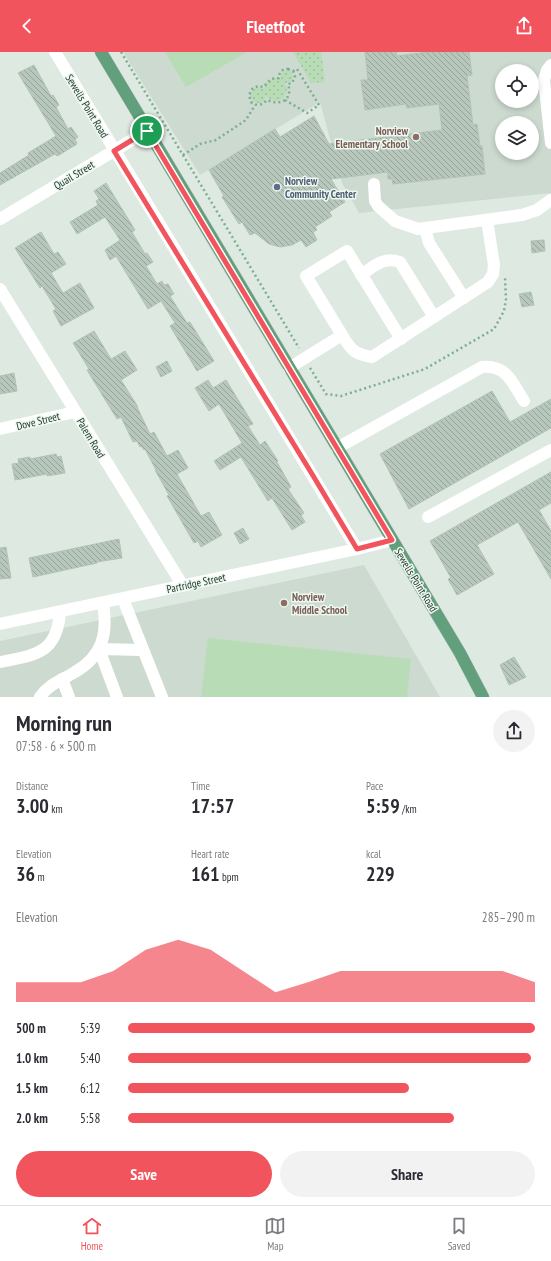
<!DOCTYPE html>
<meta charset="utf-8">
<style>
:root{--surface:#fff;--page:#f2f2f3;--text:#2b2b33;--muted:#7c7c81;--line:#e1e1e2;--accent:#f2545d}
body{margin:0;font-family:"PT Sans Narrow",sans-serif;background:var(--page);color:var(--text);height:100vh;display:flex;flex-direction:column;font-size:15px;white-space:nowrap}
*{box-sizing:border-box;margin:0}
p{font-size:13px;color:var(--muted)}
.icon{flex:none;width:22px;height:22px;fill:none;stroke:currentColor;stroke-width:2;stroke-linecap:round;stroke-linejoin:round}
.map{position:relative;height:645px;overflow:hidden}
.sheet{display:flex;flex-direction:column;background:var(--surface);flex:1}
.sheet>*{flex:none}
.controls{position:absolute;left:495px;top:12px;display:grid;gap:8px}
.controls a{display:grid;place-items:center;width:44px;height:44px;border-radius:50%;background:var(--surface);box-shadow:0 2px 6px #0003;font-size:20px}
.pin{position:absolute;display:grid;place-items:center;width:34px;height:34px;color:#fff;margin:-17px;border:2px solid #fff;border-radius:50%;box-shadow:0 1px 4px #0007}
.round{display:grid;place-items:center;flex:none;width:42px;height:42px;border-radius:21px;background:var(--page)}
.headline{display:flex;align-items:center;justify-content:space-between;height:68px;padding:0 16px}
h1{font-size:22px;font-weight:800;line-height:30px}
.metrics{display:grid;grid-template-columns:repeat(3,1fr);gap:6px;height:68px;padding:4px 16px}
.metrics div{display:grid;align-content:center}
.metrics b{font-size:20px;font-weight:800}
.metrics small{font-size:11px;font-weight:400}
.metrics p{font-size:11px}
.chart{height:112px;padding:8px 16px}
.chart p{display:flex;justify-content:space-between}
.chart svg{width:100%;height:72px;margin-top:4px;fill:var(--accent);opacity:.7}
.primary-button{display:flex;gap:8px;margin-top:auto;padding:8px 16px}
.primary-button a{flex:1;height:46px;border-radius:24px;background:var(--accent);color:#fff;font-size:16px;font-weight:800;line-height:46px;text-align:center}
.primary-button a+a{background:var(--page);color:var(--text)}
ul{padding:0 16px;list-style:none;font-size:13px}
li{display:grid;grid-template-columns:64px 48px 1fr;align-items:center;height:30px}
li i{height:10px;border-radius:5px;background:var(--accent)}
header{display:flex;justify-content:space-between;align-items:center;height:52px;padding:0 16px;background:var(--accent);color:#fff;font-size:18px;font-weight:800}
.tabs{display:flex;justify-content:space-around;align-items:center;height:56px;border-top:1px solid var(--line);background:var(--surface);font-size:11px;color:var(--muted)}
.tabs a{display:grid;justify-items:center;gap:2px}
.tabs .selected{color:var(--accent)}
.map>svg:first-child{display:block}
.built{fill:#ccdad0;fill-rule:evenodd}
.park{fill:url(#park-dots)}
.garden{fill:#b8dcb6}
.building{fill:url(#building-back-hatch);stroke:#b1c3b6}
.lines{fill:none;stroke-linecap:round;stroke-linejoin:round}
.major-casing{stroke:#c1c8c4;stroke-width:13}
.path{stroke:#7eae90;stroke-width:2.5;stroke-dasharray:2 3;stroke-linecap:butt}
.minor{stroke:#fff;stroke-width:12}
.major{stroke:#62a07d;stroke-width:12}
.route-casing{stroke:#fff;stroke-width:8}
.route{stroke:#f2545d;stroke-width:5}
.education-dot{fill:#8d6e63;stroke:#eef7f0;stroke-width:1.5}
.service-dot{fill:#5c6f8a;stroke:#eef7f0;stroke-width:1.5}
.labels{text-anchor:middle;stroke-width:3;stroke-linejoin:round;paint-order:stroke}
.street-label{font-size:11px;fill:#20392b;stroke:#eef7f0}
.education-label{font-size:11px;font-weight:bold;fill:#785e54;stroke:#eef7f0;text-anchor:end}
.service-label{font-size:11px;font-weight:bold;fill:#4e5e75;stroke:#eef7f0;text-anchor:start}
</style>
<header><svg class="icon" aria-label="back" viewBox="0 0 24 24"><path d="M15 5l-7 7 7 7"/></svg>Fleetfoot<svg class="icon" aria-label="share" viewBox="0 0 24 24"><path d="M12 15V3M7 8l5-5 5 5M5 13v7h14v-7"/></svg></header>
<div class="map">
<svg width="551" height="645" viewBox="0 0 551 645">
<defs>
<pattern id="park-dots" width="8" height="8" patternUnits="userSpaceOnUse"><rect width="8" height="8" fill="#b8dcb6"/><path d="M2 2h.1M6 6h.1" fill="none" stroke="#9ebe9d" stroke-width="1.8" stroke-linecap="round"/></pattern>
<pattern id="building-back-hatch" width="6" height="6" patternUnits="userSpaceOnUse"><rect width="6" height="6" fill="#b7c7bc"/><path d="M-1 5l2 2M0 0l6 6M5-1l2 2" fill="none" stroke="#94a399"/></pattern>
</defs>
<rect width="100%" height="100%" fill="#deeae1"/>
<g class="built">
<path d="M123,0H551V141L359,161L342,131L320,50L200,123ZM502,19H532V49H502ZM502,71H532V101H502Z"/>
<path d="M364,513L440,645H0V589Z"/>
</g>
<g class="park">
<path d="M293,0H321L325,30L311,31Z"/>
<path d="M288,18L292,21L293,26L290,30L285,31L287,37L284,46C278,50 272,50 266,44C264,51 259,53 253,49L250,43L253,37L258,35L264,37L267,30L275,26L281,27V21Z"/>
</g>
<g class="garden">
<path d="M165,0H247L186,35Z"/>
<path d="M208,586L411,607L407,645H201Z"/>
</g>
<g class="building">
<path d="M365,0H396L397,4L428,0H469L472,23L467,24L473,73L477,72L480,94H482L485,122L393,132L392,127H388V120L331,127L345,150L329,160L332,164L315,175L317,178L313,180L317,188L306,195L301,188L292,193L280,195L269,192L255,181L250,183L242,170L239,172L222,145L224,144L209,118L275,77L280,85L314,64L329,92L442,78L439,52L407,56L406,52L365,58L361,28H368Z"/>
<path d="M34,13L51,44L53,43L59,53L56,55L68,77L71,75L78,85L75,87L77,92L59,103L57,104L55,102L0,133V121L29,103L28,101L56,84L18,21Z"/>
<path d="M106,131L135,178L132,180L145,202L147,201L153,210L146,214L157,232L162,229L164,233L168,232L174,242L170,244L187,271L190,270L214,309L197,319L170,274L175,271L161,249L148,257L116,204L110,208L105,198L120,188L105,165L77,182L70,170L98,153L96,149L99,147L94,139Z"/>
<path d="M41,180L54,202L58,200L66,212L51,221L63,241L80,231L94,256L61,274L53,259L56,257L42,234L40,236L15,196Z"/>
<path d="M544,188L545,199L532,201L531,189Z"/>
<path d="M531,240L534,253L522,255L519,242Z"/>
<path d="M94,279L111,307L125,299L137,318L121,328L138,355H137L150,382L154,380L167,404L178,398L188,416L177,422L201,464L209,460L222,483L201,495L198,489L194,491L167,444L169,443L155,418H156L145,397L144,398L141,394L140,395L137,389L133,390L121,365L117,367L87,318L89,317L73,291Z"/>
<path d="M167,309L172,319L161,325L156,315Z"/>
<path d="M14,321L17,339L0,342V324Z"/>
<path d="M208,328L213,336L226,328L253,372L248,374L260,393L265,389L278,409L277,410L291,435L288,437L304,461L301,463L305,470L292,478L272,446L268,449L241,405L220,418L214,409L242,391L219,352L209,359L195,336Z"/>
<path d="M492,339L510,370L551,347V376L409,457L380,402Z"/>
<path d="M56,402L57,405L61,404L65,421L47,424V422L15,428L12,412L19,411L18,407L30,405V407Z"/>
<path d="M551,420V451L539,458L551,479V527L518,470L477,493L494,522L457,543L448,527L451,526L430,489Z"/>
<path d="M243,476L249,487L240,492L234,481Z"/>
<path d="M119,487L122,506L97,510V511L33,525L29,506Z"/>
<path d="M6,495L11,526L0,527V496Z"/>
<path d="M514,605L526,625L509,633L500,613Z"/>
</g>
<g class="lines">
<g class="major-casing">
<path id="major" d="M101,0L460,601L483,645"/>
</g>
<g class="path">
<path d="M121,0L299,296"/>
<path d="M288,17L293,19L295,25L292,31L288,32C293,48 281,54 267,48C262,53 257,55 251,50L249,43L252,37L258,34L263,35L271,27L279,26C279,20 282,17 288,17Z"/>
<path d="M285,48L307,61L319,53L297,17L293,19"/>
<path d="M183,103L200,92L216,88L246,68L255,53"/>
<path d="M310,316L326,342L341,344L425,317L494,277L504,259L506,247L505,226"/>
</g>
<g class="minor">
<path d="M55,0L357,497"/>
<path d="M551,13L547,18L544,28L551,91"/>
<path d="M374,132L375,149L378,154L395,169L418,177L522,163L537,158L551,148"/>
<path d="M0,167L147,79"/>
<path d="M425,176L429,191L464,246"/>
<path d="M361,223C374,214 384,204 400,210L434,265"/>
<path d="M0,237L183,534"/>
<path d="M342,283L306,224L347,199L401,287"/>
<path d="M289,316L342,283C351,298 354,302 372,305L488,230L493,222L494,213L487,168"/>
<path d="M0,377L75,360"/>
<path d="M337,396L482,315C508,313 512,331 524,349"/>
<path d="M428,465L551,398"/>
<path d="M123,547L162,645"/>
<path d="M0,572L357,497L392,488"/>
<path d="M0,610C35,603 57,602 60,560"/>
<path d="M62,627L69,645"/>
<path d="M40,645C49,632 62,628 75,620C103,604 108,581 103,551"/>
<path d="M117,645L99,597L143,598"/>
</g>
<use href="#major" class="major"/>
</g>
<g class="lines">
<g class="route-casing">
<path id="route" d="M147,79L392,488L357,497L312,422L114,99Z"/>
</g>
<use href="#route" class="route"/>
</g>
<g class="education-dot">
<circle cx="416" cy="85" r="4"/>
<circle cx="284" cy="551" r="4"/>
</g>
<circle class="service-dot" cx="277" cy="135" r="4"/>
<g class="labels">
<g class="street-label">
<text transform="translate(87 54) rotate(59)" y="4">Sewells Point Road</text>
<text transform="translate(74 123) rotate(-31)" y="4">Quail Street</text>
<text transform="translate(38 369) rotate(-14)" y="4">Dove Street</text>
<text transform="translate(91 386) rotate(59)" y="4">Palem Road</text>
<text transform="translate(416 528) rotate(59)" y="4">Sewells Point Road</text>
<text transform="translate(196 531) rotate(-12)" y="4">Partridge Street</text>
</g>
<g class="education-label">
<text x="408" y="83">Norview<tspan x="408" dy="13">Elementary School</tspan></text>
<text x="292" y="549" text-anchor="start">Norview<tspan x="292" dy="13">Middle School</tspan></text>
</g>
<g class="service-label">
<text x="285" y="133">Norview<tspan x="285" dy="13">Community Center</tspan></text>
</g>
</g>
</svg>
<div class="controls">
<a><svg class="icon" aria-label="locate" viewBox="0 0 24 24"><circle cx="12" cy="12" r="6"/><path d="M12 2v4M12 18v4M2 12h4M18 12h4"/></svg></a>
<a><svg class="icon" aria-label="layers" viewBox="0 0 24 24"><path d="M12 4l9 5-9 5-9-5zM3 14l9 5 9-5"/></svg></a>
</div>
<div class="pin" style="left:147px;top:79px;background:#1e9e55"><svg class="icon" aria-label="arrive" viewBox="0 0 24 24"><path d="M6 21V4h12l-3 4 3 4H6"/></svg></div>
</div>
<section class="sheet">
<div class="headline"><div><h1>Morning run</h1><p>07:58 · 6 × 500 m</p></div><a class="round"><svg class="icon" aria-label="share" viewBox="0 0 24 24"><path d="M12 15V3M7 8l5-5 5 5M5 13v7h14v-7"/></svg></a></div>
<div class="metrics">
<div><p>Distance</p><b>3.00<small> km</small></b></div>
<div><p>Time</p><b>17:57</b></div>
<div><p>Pace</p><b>5:59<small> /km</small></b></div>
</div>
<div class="metrics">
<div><p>Elevation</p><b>36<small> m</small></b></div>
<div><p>Heart rate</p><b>161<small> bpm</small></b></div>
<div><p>kcal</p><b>229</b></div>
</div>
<div class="chart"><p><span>Elevation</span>285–290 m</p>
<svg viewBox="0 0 160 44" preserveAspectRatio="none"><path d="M0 44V32L10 32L20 32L30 25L40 12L50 6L60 12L70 25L80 38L90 32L100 25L110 25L120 25L130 25L140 25L150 25L160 32V44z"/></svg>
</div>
<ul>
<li><b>500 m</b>5:39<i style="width:100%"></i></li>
<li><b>1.0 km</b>5:40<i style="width:99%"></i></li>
<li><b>1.5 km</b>6:12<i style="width:69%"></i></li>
<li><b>2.0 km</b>5:58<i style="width:80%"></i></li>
</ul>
<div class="primary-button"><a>Save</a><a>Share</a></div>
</section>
<nav class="tabs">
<a class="selected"><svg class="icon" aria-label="home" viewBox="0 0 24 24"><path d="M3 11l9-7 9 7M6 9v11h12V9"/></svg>Home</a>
<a><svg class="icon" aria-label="map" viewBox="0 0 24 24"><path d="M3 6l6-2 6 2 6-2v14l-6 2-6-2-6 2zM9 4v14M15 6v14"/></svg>Map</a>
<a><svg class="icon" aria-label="saved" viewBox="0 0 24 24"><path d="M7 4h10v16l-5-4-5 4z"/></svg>Saved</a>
</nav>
